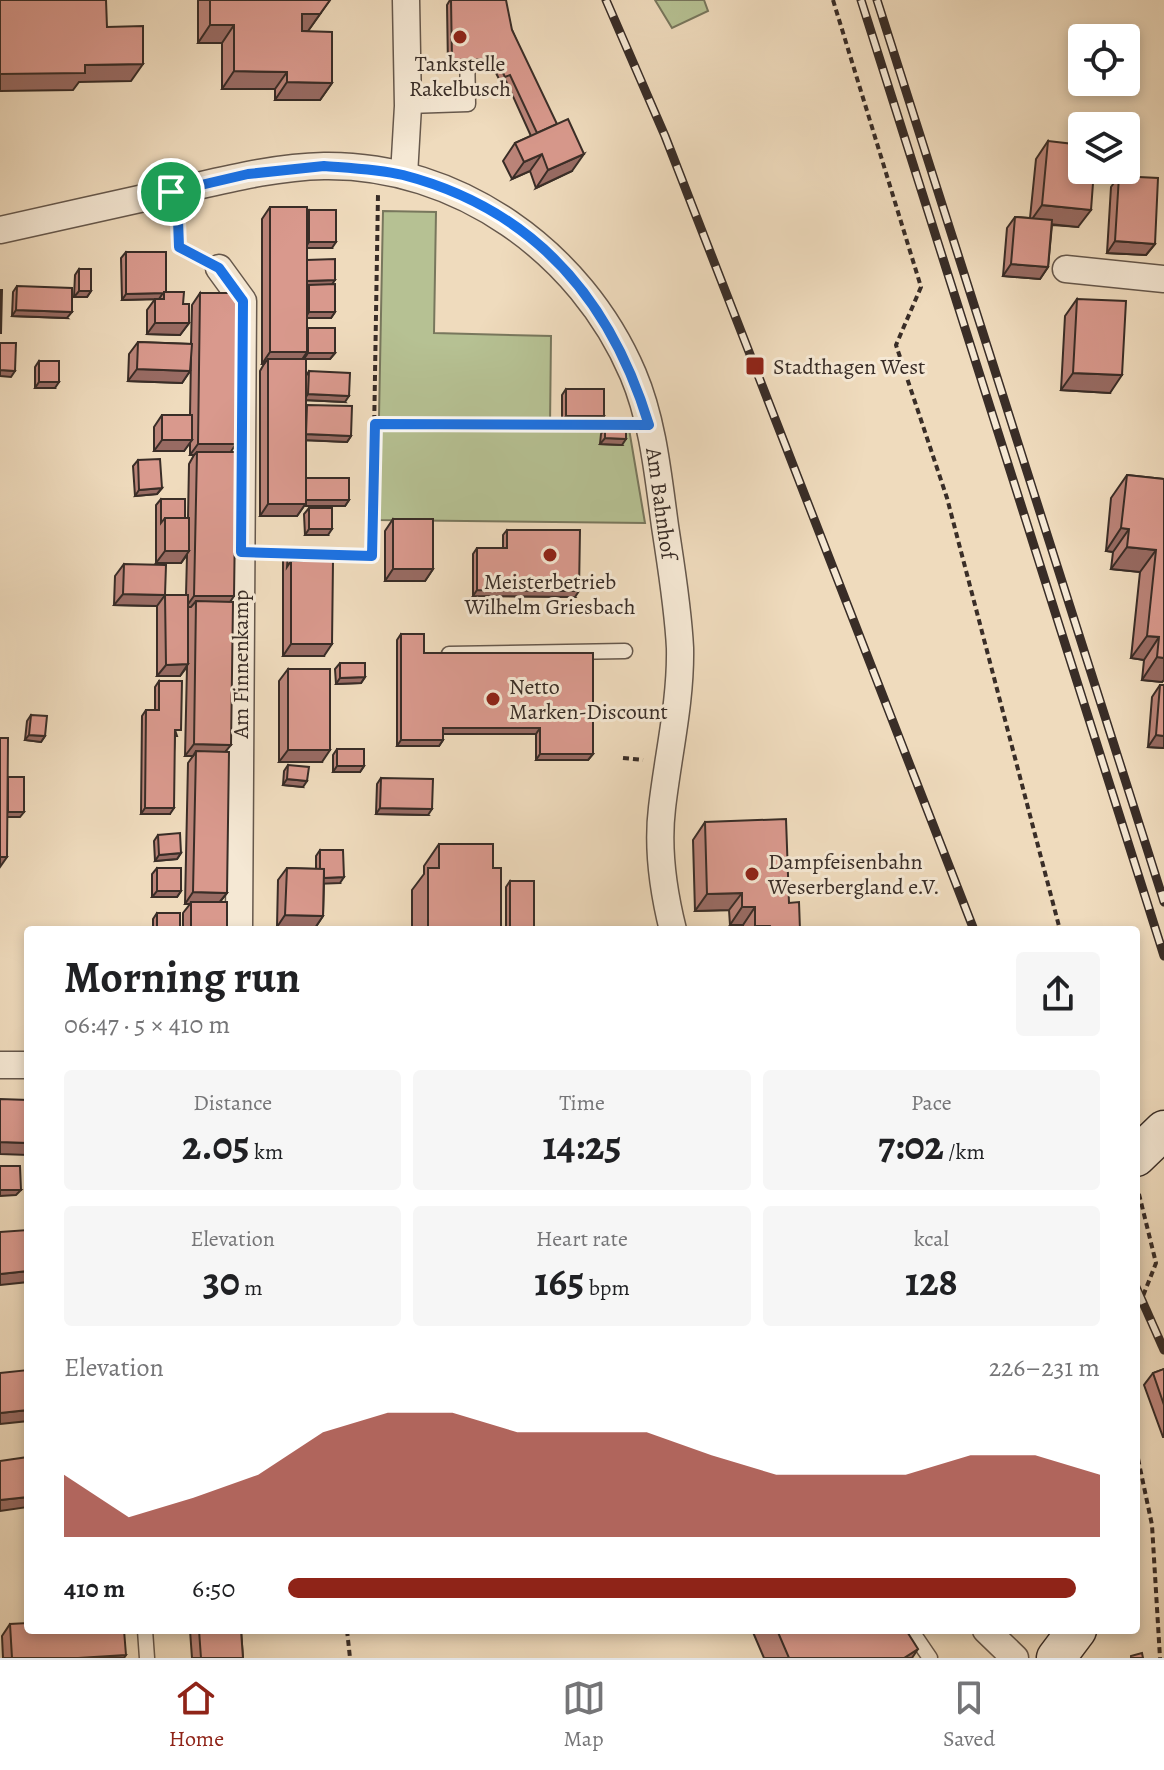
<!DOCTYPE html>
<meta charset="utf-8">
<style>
:root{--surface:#fff;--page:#f6f6f6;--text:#202124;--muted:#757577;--line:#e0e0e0;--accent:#8f2418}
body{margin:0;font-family:Alegreya,serif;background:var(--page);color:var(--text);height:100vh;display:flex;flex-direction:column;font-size:30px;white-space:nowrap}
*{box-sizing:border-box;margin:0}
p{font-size:26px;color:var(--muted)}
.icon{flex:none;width:44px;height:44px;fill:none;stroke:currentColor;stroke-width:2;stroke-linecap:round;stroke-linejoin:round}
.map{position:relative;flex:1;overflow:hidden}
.details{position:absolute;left:24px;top:926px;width:1116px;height:708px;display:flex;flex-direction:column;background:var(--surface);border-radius:8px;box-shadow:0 4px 12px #0003}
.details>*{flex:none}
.controls{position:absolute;left:1068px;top:24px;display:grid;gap:16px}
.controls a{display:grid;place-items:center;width:72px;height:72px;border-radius:8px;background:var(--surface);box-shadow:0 4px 12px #0003;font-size:40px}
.pin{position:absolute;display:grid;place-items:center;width:68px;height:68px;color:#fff;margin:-34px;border:4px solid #fff;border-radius:50%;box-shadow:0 2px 8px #0007}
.round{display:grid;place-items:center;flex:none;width:84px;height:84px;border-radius:8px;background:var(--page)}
.summary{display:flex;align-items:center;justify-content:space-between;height:136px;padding:0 40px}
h1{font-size:44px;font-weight:700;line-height:60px}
.stats{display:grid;grid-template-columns:repeat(3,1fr);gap:12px;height:136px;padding:8px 40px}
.stats div{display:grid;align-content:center;border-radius:8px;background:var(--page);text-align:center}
.stats b{font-size:40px;font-weight:700}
.stats small{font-size:22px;font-weight:400}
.stats p{font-size:22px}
.chart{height:224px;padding:16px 40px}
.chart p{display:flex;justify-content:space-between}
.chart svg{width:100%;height:144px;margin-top:8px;fill:var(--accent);opacity:.7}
ul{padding:0 40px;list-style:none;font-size:26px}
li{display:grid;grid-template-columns:128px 96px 1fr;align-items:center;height:60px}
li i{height:20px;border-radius:10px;background:var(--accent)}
.tab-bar{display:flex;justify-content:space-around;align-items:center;height:112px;border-top:2px solid var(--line);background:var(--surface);font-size:22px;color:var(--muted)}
.tab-bar a{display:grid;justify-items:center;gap:4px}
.tab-bar .current{color:var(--accent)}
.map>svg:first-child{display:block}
.green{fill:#b6c193;stroke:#78775d;stroke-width:2}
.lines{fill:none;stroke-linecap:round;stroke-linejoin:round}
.lane-casing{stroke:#66584c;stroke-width:17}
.street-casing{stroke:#66584c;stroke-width:29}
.secondary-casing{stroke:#392d27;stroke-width:41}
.path{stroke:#392d27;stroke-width:4;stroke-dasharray:6 4;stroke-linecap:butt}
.lane{stroke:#f5e8d4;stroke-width:14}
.street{stroke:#f5e8d4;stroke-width:26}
.secondary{stroke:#f5e8d4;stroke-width:38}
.rail-casing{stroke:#392d27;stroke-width:9}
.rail{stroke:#f5e8d4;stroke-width:6;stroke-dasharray:18;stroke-linecap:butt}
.wall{fill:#bb8479;stroke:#392d27;stroke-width:2}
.shaded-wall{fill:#986b63;stroke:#392d27;stroke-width:2}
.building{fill:#d9998d;stroke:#392d27;stroke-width:2}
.route-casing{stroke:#fff;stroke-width:16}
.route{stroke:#1a73e8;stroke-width:10}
.poi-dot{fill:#8f2418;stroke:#f5e8d4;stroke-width:3}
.labels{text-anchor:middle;stroke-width:6;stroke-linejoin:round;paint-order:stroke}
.poi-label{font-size:22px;fill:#392d27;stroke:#f5e8d4;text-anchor:start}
.street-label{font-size:22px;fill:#392d27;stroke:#f5e8d4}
</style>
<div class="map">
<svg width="1164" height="1658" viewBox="0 0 1164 1658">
<rect width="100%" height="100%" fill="#efdbbd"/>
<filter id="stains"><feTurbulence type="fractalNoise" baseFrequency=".0025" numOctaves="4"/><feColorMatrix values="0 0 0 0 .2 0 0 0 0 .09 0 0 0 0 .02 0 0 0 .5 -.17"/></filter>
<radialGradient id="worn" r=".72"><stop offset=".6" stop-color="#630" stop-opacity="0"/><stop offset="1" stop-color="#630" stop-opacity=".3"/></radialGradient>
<g class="green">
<path d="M655,0H704L708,11L672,28Z"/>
<path d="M383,211L436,212L434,333L551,336L550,427L629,429L645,523L377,520Z"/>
</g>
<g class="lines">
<g class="lane-casing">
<g id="lane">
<path d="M408,106L468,104L467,48"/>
<path d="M449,654L625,651"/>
<path d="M145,1630L147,1658"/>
<path d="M911,1630L930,1658"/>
</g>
</g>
<g class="street-casing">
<g id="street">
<path d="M404,175L408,106L406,0"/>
<path id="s1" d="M0,230C57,217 114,205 171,192C221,181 272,167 324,166C458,164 581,252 633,374C653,421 658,475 665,526C671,566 678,607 680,648C681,702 668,755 662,808C657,849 663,890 673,930"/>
<path d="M219,268L243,301L239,930"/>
<path d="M1066,269L1164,279"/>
<path d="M0,1065H28"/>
<path d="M986,1630L1015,1658"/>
</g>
</g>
<g class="secondary-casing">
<g id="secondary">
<path d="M1136,1157L1164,1130"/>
<path d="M1056,1658L1077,1630"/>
</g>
</g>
<g class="path">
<path d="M833,0L921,287L896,345L947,498L1060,930"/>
<path d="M177,215L179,247L199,258"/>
<path d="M375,424L625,425"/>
<path d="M267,553L372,556L378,194"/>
<path d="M623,758L643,760"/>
<path d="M1136,1314L1156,1263L1137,1186"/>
<path d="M1136,1449L1152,1525L1160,1658"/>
<path d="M347,1630L350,1658"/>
</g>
<use href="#lane" class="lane"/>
<use href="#street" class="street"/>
<use href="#secondary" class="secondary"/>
<g class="rail-casing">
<g id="rail">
<path d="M606,0L665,136L974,930"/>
<path d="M861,0L1164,956"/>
<path d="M877,0L1164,902"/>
<path d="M1136,1287L1164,1350"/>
</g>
</g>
<use href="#rail" class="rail"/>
</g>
<g class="wall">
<path d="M198,0H330L308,31L332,83L320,100H275V89H222V43H198Z"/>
<path d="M450,0L512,30L572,171L536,188L530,171L512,179L503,161L515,143L531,136L506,81L501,83L492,65L448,66L447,5Z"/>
<path d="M1048,141L1078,227L1052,225L1048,267L1040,279L1003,276L1007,228L1015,217L1030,218L1036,159Z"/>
<path d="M1119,176L1155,244L1146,255L1107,253L1111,187Z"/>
<path d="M270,207L307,213L309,210L332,248H307V260L332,284L335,312L331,318H307V329L335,353L330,359H304V357L303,359L306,376L309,371L345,402L306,400V407L307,405L351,436L347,442L306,440V478L349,500L345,506H304L297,516H260V371L264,364H262V219Z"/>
<path d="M126,252L166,292L183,304L189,323L180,335L147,334V310L155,299L122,300L121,258Z"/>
<path d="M79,269L91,291L87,297H74L75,275Z"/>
<path d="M17,286L67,318L12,316L13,292Z"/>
<path d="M200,293L230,452V602L226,752L227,893L220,902L227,930H183V913L190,904H185L188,763L193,756H185L187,667L180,676H157V606L114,605L115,576L124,564L165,595H186L187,555L181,563H156V505L161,499L185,518H188L189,464L194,455H190V442L184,451H154V427L162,415H190L191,356L190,371L182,383L128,381L129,354L138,342L191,344L192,305Z"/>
<path d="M1077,299L1110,393L1061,390L1065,316Z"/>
<path d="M39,361L55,388H35V367Z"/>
<path d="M566,389L604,416L600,422H562V395Z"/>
<path d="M605,428L622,445L600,444L601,434Z"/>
<path d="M138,460L162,488L157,494L135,496L133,466Z"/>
<path d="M1127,475L1164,479V680L1162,682L1142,680L1144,660L1131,658L1140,572L1111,569L1113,552L1106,551L1111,498Z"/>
<path d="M309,508L328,535H305L304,514Z"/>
<path d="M393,519L433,569L425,581H385V531Z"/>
<path d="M507,530L575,597L473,596V554L477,548H503V535Z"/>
<path d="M288,554L324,656H283V560Z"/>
<path d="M401,634L424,653L593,754L588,760H536V734H443V740L439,746H397V640Z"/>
<path d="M340,663L365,677L361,683L336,684L335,669Z"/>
<path d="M288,669L322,762H279V681Z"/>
<path d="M159,681L177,736H175L170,814H141L142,716L146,710H155V687Z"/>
<path d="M1160,685H1164V748L1148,747L1152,697Z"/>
<path d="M31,715L45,736L41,742L25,740L27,721Z"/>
<path d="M337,749L364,766L360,772H333V755Z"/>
<path d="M288,765L303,787L283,785L284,771Z"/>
<path d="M381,778L428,815L376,814L377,784Z"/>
<path d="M705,822L789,903L800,930H743V925H730L729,910L695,911L693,840Z"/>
<path d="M158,835L181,853L177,859L155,861L154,841Z"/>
<path d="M439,844L493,868L501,930H412V890L424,874V866Z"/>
<path d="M320,850L340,883H324L323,916L315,928L277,927L278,880L287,868L316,869V856Z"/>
<path d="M157,868L181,891L177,897H152V874Z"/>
<path d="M510,881L534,930H506V887Z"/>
<path d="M157,913L180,930H153V919Z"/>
<path d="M1164,1369V1437H1163L1144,1385L1153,1373Z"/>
<path d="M10,1624L124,1658H3L2,1636Z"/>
<path d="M190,1630H241L243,1658H192Z"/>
<path d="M752,1630H906L912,1658H764Z"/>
</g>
<g class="shaded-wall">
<path d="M302,14H320L308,31H290Z"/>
<path d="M210,25H234L222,43H198Z"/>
<path d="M496,59L492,65L448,66L452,60Z"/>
<path d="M143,64L131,81L79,82L73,90L0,91V74L85,65Z"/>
<path d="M234,71L287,72L275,89H222Z"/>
<path d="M287,82L332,83L320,100H275Z"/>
<path d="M542,154L530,171L512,179L524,162Z"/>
<path d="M584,154L572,171L536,188L548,170Z"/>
<path d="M1042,205L1091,210L1078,227L1030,222Z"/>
<path d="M1115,241L1155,244L1146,255L1107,253Z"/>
<path d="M309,242H336L332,248H305Z"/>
<path d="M1011,264L1048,267L1040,279L1003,276Z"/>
<path d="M335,280L331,286L309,285L307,287V281Z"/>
<path d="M79,291H91L87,297H74Z"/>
<path d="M163,293L159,299L122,300L126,294Z"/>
<path d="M16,310L72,312L67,318L12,316Z"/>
<path d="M309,312H335L331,318H305Z"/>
<path d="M155,323H189L180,335L147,334Z"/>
<path d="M270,352H307L299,364L268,359L264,364H262Z"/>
<path d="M308,353H335L330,359H304Z"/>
<path d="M137,369L190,371L182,383L128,381Z"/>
<path d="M0,370L15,371L11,377L0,376Z"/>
<path d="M1073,373L1122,375L1110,393L1061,390Z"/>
<path d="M39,382H59L55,388H35Z"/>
<path d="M308,394L349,396L345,402L304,400Z"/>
<path d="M566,416H604L600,422H562Z"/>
<path d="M306,434L351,436L347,442L302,440Z"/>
<path d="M605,438L626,439L622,445L600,444Z"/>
<path d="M162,440H192L184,451H154Z"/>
<path d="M198,444H236L228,456L197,452L194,455H190Z"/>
<path d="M162,488L157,494L135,496L139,490Z"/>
<path d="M306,500H349L345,506H304L297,516H260L268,504Z"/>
<path d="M1121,528L1129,529L1113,552L1106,551Z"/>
<path d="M309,529H332L328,535H305Z"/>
<path d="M1127,547L1156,550L1140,572L1111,569Z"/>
<path d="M165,551H189L181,563H156Z"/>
<path d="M393,569H433L425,581H385Z"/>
<path d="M477,590L579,591L575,597L473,596Z"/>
<path d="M123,594L165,595L157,606L114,605Z"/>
<path d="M194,596H234L226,608L196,601L191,607H186Z"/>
<path d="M1147,636L1159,637L1144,660L1131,658Z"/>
<path d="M291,644H332L324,656H283Z"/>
<path d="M1157,657L1164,658V680L1162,682L1142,680Z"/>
<path d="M188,664L180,676H157L166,665Z"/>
<path d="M365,677L361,683L336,684L340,678Z"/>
<path d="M443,728H540L536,734H439Z"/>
<path d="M29,735L45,736L41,742L25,740Z"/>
<path d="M1156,735L1164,736V748L1148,747Z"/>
<path d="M401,740H443L439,746H397Z"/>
<path d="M194,744L231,745L222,756L196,751L193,756H185Z"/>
<path d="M288,750H330L322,762H279Z"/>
<path d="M540,754H593L588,760H536Z"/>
<path d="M337,766H364L360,772H333Z"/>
<path d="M287,779L307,781L303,787L283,785Z"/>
<path d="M145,808H174L170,814H141Z"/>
<path d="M380,808L432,809L428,815L376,814Z"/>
<path d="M8,812H24L20,817H4Z"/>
<path d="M181,853L177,859L155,861L159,855Z"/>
<path d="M0,857H7L0,867Z"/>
<path d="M344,877L340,883L316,884L320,878Z"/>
<path d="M157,891H181L177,897H152Z"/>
<path d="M193,892L227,893L218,904L191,902L190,904H185Z"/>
<path d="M742,893L729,910L695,911L707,894Z"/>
<path d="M742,907H755L743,925H730Z"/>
<path d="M285,915L323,916L315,928L277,927Z"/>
<path d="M755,926H770L767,930H752Z"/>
<path d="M0,1142L28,1143V1155L0,1154Z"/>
<path d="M0,1190H21L16,1195L0,1196Z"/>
<path d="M28,1271V1282L0,1285V1274Z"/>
<path d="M28,1410V1421L0,1424V1413Z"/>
<path d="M28,1497V1507L0,1511V1500Z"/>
<path d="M918,1649L912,1658H904Z"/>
<path d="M126,1655L124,1658H78Z"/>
</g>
<g class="building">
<path d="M0,0H106L107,27L143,26V64L85,65V73L0,74Z"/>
<path d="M210,0H330L320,14H302V31L332,32V83L287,82V72L234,71V25H210Z"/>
<path d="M451,0H506L512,30L557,124L537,133L510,75L505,77L496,59L452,60Z"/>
<path d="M568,119L584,154L548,170L542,154L524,162L515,143Z"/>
<path d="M1048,141L1082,145V170H1094L1091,210L1042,205Z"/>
<path d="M1119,176L1158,178L1155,244L1115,241Z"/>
<rect x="270" y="207" width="37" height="145"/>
<rect x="309" y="210" width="27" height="32"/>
<path d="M1015,217L1052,220L1048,267L1011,264Z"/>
<path d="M126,252H166V292H164V293L126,294Z"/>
<path d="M335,259V280L307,281V260Z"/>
<rect x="79" y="269" width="12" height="22"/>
<path d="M335,284V312H309V285Z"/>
<path d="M17,286L72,288V312L16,310Z"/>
<path d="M0,290H2L1,333H0Z"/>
<path d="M164,292H184L183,304H189V323H155V299H164Z"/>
<path d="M200,293H238L236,444H198Z"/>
<path d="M1077,299L1126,301L1122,375L1073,373Z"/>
<rect x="308" y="328" width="27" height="25"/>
<path d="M138,342L192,344L190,371L137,369Z"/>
<path d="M0,343H16L15,371L0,370Z"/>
<rect x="268" y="359" width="38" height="145"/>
<rect x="39" y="361" width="20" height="21"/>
<path d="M309,371L350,373L349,396L308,394Z"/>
<rect x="566" y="389" width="38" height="27"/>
<path d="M307,405L352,406L351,436L306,434Z"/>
<rect x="162" y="415" width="30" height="25"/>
<path d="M605,428H626V439L605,438Z"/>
<path d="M197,452H236L234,596H194Z"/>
<path d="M160,459L162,488L139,490L138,460Z"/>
<path d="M1127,475L1164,479V658L1157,657L1159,637L1147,636L1156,550L1127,547L1129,529L1121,528Z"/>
<rect x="306" y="478" width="43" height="22"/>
<path d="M161,499H185V518H165L161,523Z"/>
<rect x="309" y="508" width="23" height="21"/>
<rect x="165" y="518" width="24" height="33"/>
<rect x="393" y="519" width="40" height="50"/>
<path d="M507,530H580L579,591L477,590V548H507Z"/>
<path d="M288,554L329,555V561H291L287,567Z"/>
<path d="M291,561H333L332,644H291Z"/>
<path d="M124,564L166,565L165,595L123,594Z"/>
<path d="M165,595H188V664L166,665Z"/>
<path d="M196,601L233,602L231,745L194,744Z"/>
<path d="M401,634H424V653H593V754H540V728H443V740H401Z"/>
<path d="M340,663H365V677L340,678Z"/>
<rect x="288" y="669" width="42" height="81"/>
<path d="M159,681H182L181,730H175L174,808H145L146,710H159Z"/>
<path d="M1160,685H1164V736L1156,735Z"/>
<path d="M31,715L47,716L45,736L29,735Z"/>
<path d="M0,738H8L7,857H0Z"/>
<rect x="337" y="749" width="27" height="17"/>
<path d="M196,751L229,752L227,893L193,892Z"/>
<path d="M288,765L309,767L307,781L287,779Z"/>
<rect x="8" y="777" width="16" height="35"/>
<path d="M381,778L433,779L432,809L380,808Z"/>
<path d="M786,819L789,903L799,902L800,930H771L770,926H755V907H742V893L707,894L705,822Z"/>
<path d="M180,833L181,853L159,855L158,835Z"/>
<path d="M439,844H493V868H501V930H428V868H439Z"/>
<path d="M320,850H343L344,877L324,878V869H320Z"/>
<rect x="157" y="868" width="24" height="23"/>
<path d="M287,868L324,869L323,916L285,915Z"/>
<rect x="510" y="881" width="24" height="49"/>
<rect x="191" y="902" width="36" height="28"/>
<rect x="157" y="913" width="23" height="17"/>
<path d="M0,1099L28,1100V1143L0,1142Z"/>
<path d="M0,1166H20L21,1190H0Z"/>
<path d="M28,1230V1271L0,1274V1232Z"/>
<path d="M1164,1369V1405L1153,1373Z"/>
<path d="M28,1370V1410L0,1413V1373Z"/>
<path d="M28,1457V1497L0,1500V1461Z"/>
<path d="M28,1623V1630H124L126,1655L78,1658H12L10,1624Z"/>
<path d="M199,1630H241L243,1658H201Z"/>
<path d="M777,1630H906L918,1649L904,1658H789Z"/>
<path d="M1142,1653L1143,1658H1131V1656Z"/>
</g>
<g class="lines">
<g class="route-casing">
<path id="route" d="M324,166C350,168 377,169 403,175C534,209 611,300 649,425L375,424L372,556L241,552L243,301L219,268L179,247L178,220L171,192L248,174Z"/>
</g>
<use href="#route" class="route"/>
</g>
<g class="poi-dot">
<circle cx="460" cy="37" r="8"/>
<rect x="745" y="356" width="20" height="20" rx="4"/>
<circle cx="550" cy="555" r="8"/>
<circle cx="493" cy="699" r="8"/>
<circle cx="752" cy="874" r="8"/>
</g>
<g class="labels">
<g class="poi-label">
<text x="460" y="71" text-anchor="middle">Tankstelle<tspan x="460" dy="25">Rakelbusch</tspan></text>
<text x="773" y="374">Stadthagen West</text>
<text x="550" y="589" text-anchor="middle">Meisterbetrieb<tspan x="550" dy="25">Wilhelm Griesbach</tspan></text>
<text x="509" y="694">Netto<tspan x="509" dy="25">Marken-Discount</tspan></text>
<text x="768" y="869">Dampfeisenbahn<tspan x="768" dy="25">Weserbergland e.V.</tspan></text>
</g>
<g class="street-label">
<text dy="8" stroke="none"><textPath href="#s1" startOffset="858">Am Bahnhof</textPath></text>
<text transform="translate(240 664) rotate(-90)" y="8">Am Finnenkamp</text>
</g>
</g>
<rect width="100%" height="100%" filter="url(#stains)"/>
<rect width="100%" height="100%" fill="url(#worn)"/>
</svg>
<div class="controls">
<a><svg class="icon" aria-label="locate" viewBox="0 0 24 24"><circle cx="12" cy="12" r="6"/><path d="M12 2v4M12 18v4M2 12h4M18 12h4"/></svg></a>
<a><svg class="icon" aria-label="layers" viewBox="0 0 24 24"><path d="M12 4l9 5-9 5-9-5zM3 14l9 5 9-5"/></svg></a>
</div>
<div class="pin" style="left:171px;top:192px;background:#1e9e55"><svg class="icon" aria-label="arrive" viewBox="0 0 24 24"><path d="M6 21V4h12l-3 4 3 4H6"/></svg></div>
<section class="details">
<div class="summary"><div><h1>Morning run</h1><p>06:47 · 5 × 410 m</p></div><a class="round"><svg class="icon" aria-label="share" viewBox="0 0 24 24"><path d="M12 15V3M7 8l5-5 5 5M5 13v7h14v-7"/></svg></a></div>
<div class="stats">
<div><p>Distance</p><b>2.05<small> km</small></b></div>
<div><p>Time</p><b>14:25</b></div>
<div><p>Pace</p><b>7:02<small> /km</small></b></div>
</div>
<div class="stats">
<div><p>Elevation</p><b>30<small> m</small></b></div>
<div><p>Heart rate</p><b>165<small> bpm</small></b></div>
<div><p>kcal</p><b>128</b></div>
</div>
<div class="chart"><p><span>Elevation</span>226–231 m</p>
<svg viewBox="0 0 160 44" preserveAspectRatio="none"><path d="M0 44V25L10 38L20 32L30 25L40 12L50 6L60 6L70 12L80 12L90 12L100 19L110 25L120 25L130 25L140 19L150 19L160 25V44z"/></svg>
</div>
<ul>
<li><b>410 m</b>6:50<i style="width:97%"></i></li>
</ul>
</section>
</div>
<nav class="tab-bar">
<a class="current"><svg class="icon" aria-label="home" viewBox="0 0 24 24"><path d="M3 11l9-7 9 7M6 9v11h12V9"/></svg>Home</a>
<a><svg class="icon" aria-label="map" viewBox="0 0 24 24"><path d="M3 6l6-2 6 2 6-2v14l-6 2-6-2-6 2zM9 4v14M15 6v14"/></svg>Map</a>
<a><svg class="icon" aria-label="saved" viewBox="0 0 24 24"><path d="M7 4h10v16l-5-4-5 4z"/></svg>Saved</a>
</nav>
